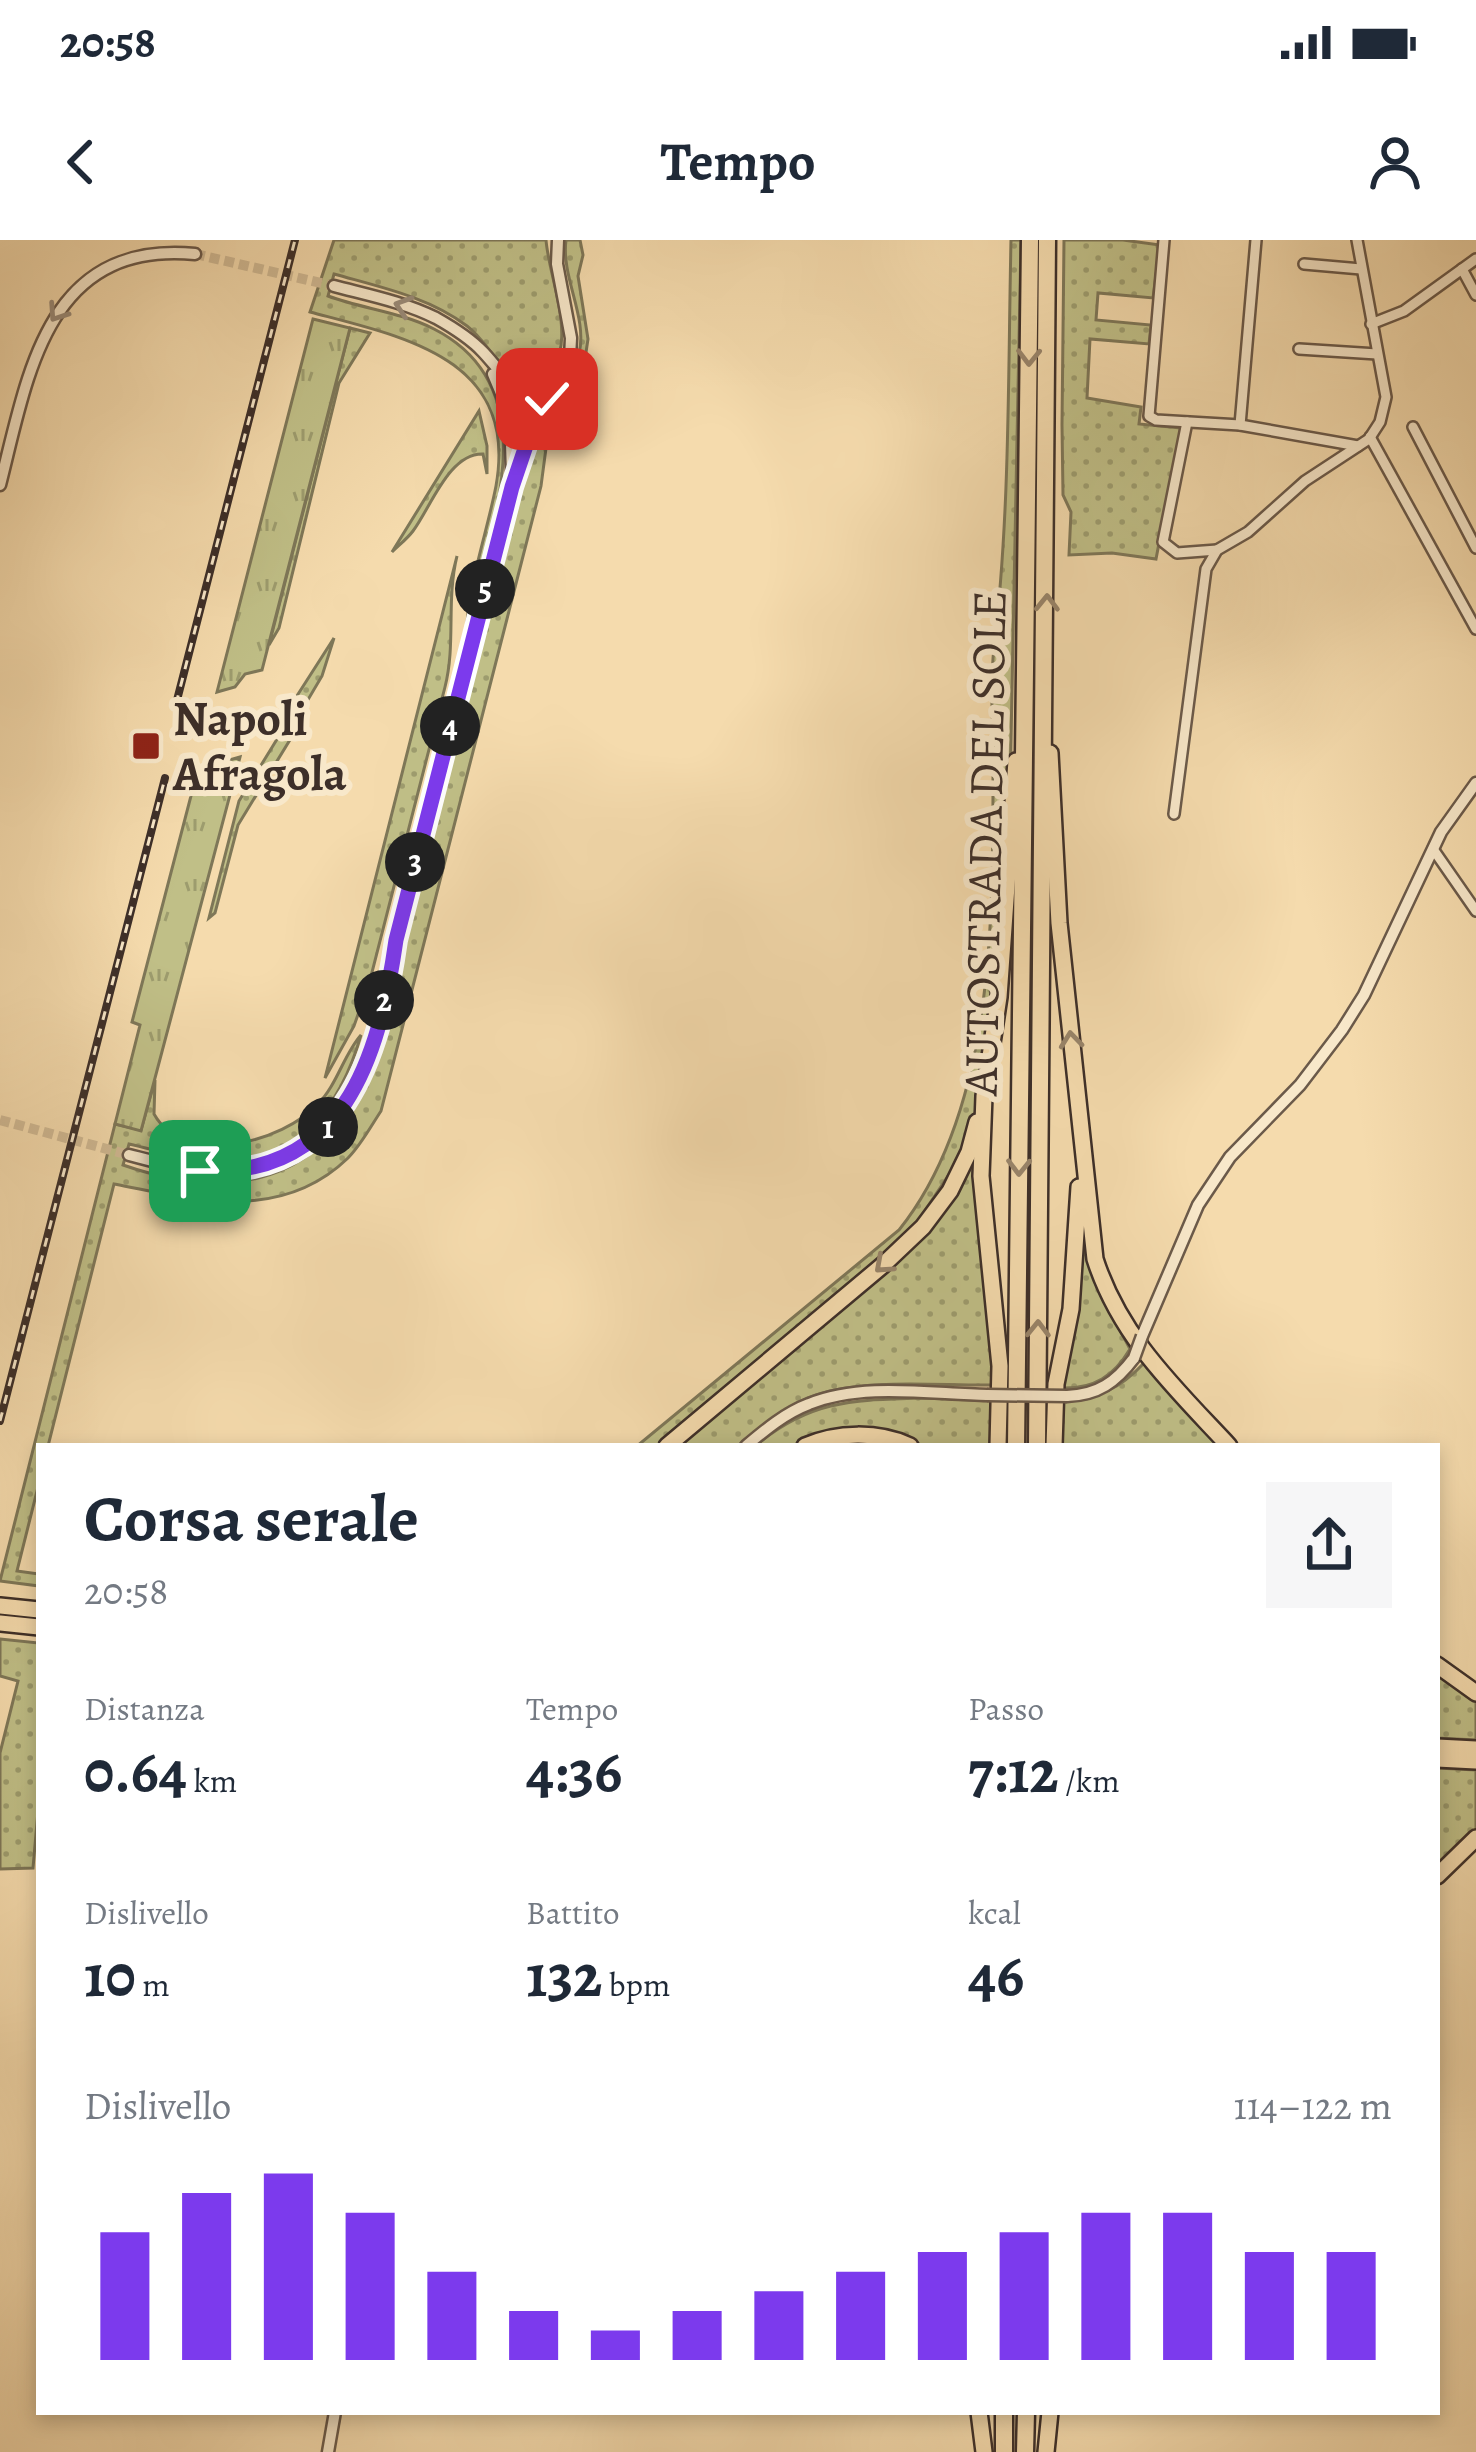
<!DOCTYPE html>
<html lang="it">
<meta charset="utf-8">
<style>
:root{--surface:#fff;--page:#f6f6f7;--text:#1f2937;--muted:#747a83;--accent:#7c3aed}
body{margin:0;font-family:Alegreya,serif;background:var(--page);color:var(--text);height:100vh;display:flex;flex-direction:column;font-size:45px;white-space:nowrap}
*{box-sizing:border-box;margin:0}
p{font-size:39px;color:var(--muted)}
.icon{flex:none;width:66px;height:66px;fill:none;stroke:currentColor;stroke-width:2;stroke-linecap:round;stroke-linejoin:round}
.map{position:relative;flex:1;overflow:hidden}
.drawer{position:absolute;left:36px;top:1203px;width:1404px;height:972px;display:flex;flex-direction:column;background:var(--surface);border-radius:0px;box-shadow:0 6px 18px #0003}
.drawer>*{flex:none}
.pin{position:absolute;display:grid;place-items:center;width:102px;height:102px;color:#fff;margin:-51px;border-radius:24px;box-shadow:0 6px 18px #0006}
.km{position:absolute;width:60px;height:60px;margin:-30px;border-radius:50%;background:#222;color:#fff;font-size:33px;line-height:60px;text-align:center}
.round{display:grid;place-items:center;flex:none;width:126px;height:126px;border-radius:0px;background:var(--page)}
.overview{display:flex;align-items:center;justify-content:space-between;height:204px;padding:0 48px}
h1{font-size:66px;font-weight:700;line-height:90px}
.metrics{display:grid;grid-template-columns:repeat(3,1fr);gap:18px;height:204px;padding:12px 48px}
.metrics div{display:grid;align-content:center}
.metrics b{font-size:60px;font-weight:700}
.metrics small{font-size:33px;font-weight:400}
.metrics p{font-size:33px}
.chart{height:336px;padding:24px 48px}
.chart p{display:flex;justify-content:space-between}
.chart svg{width:100%;height:216px;margin-top:12px;stroke:var(--accent);stroke-width:6}
.status{display:flex;justify-content:space-between;align-items:center;height:84px;padding:0 60px;background:var(--surface);direction:ltr}
.status svg{height:33px;fill:currentColor}
header{display:flex;justify-content:space-between;align-items:center;height:156px;padding:0 48px;background:var(--surface);font-size:54px;font-weight:700}
.map>svg:first-child{display:block}
.grass{fill:url(#grass-dots);stroke:#7e7758;stroke-width:3}
.park{fill:url(#park-tufts);stroke:#7e7758;stroke-width:3}
.lines{fill:none;stroke-linecap:round;stroke-linejoin:round}
.tertiary-tunnel{stroke:#d0b993;stroke-width:10;stroke-dasharray:10 5;stroke-linecap:butt}
.minor-casing{stroke:#6b5a4a;stroke-width:14}
.tertiary-casing{stroke:#6b5a4a;stroke-width:15}
.trunk-casing{stroke:#3d2f29;stroke-width:20}
.motorway-casing{stroke:#3d2f29;stroke-width:21}
.minor{stroke:#f8e8ca;stroke-width:9}
.tertiary{stroke:#f8e8ca;stroke-width:10}
.trunk{stroke:#f5dbad;stroke-width:15}
.motorway{stroke:#f5dbad;stroke-width:16}
.rail-casing{stroke:#3d2f29;stroke-width:8}
.rail{stroke:#f8e8ca;stroke-width:3;stroke-dasharray:9;stroke-linecap:butt}
.tertiary-bridge-casing{stroke:#6b5a4a;stroke-width:15;stroke-linecap:butt}
.tertiary-bridge{stroke:#f8e8ca;stroke-width:10}
.oneway{stroke:#9a8c7a}
.oneway2{stroke:#99856b}
.route-casing{stroke:#fff;stroke-width:24}
.route{stroke:#7c3aed;stroke-width:15}
.poi-dot{fill:#8f2418;stroke:#f8e8ca;stroke-width:4.5}
.labels{text-anchor:middle;stroke-width:12;stroke-linejoin:round;paint-order:stroke}
.poi-label{font-size:48px;font-weight:bold;fill:#3d2f29;stroke:#f8e8ca;text-anchor:start}
.street-label{font-size:48px;fill:#3d2f29;stroke:#f8e8ca}
</style>
<div class="status"><b>20:58</b><svg viewBox="0 0 49 12"><path d="M0 12V9h3v3zM5 12V6h3v6zM10 12V3h3v9zM15 12V0h3v12zM26 1h20v11H26zM47 4h2v5h-2z"/></svg></div>
<header><svg class="icon" aria-label="back" viewBox="0 0 24 24"><path d="M15 5l-7 7 7 7"/></svg>Tempo<svg class="icon" aria-label="person" viewBox="0 0 24 24"><circle cx="12" cy="8" r="4"/><path d="M4 21q1-7 8-7t8 7"/></svg></header>
<div class="map">
<svg width="1476" height="2212" viewBox="0 0 1476 2212">
<defs>
<pattern id="grass-dots" width="8" height="8" patternUnits="userSpaceOnUse" patternTransform="scale(3)"><rect width="8" height="8" fill="#c0bf87"/><path d="M2 2h.1M6 6h.1" fill="none" stroke="#9d9c6e" stroke-width="1.8" stroke-linecap="round"/></pattern>
<pattern id="park-tufts" width="24" height="20" patternUnits="userSpaceOnUse" patternTransform="scale(3)"><rect width="24" height="20" fill="#c0bf87"/><path d="M3 7l-1-3M5 7V3M7 7l1-3M15 17l-1-3M17 17v-4M19 17l1-3" fill="none" stroke="#9d9c6e"/></pattern>
</defs>
<rect width="100%" height="100%" fill="#f5dbad"/>
<filter id="stains"><feTurbulence type="fractalNoise" baseFrequency=".00167" numOctaves="4"/><feColorMatrix values="0 0 0 0 .2 0 0 0 0 .09 0 0 0 0 .02 0 0 0 .5 -.17"/></filter>
<radialGradient id="worn" r=".72"><stop offset=".6" stop-color="#630" stop-opacity="0"/><stop offset="1" stop-color="#630" stop-opacity=".3"/></radialGradient>
<g class="grass">
<path d="M334,0H546C549,42 585,116 537,142C504,144 491,104 467,86C429,57 380,47 334,34L328,56C363,69 401,72 434,89C550,148 491,289 467,383C471,336 487,292 496,246C519,118 404,97 310,72Z"/>
<path d="M566,0H580L583,15L578,36L588,99L585,119L550,178L541,246L381,871C371,886 361,905 348,918C281,983 195,960 114,944L48,1206H39V1243L17,1331L39,1334V1346L0,1341L115,884L141,890L155,840L154,874C185,929 283,902 318,864C337,845 344,814 361,795C342,862 299,926 221,922C190,921 160,911 129,904L123,925C224,960 314,948 364,845L534,199C546,170 572,144 579,114C588,77 561,38 566,0Z"/>
<path d="M1011,0H1021L1009,601L984,856L960,918L910,993L661,1206H637L899,990C994,871 993,681 993,536C994,494 989,450 994,408C1010,274 1008,136 1011,0Z"/>
<path d="M1064,0H1123L1160,5L1153,58L1098,53L1096,80L1151,85L1149,104L1090,99L1087,158L1141,167L1139,184L1181,188L1156,319L1112,313L1069,315L1071,272L1063,255L1062,185Z"/>
<path d="M350,88L370,93L339,143L279,388L269,405Z"/>
<path d="M479,171L487,206V234L483,214C449,213 431,267 413,291C407,299 399,305 392,312Z"/>
<path d="M457,316C446,361 456,404 445,447L370,740L354,786L325,838Z"/>
<path d="M334,398L322,436L306,463L299,485L238,585L215,673L209,678L239,561L279,496L284,476Z"/>
<path d="M978,904L993,1145C940,1146 866,1138 816,1155C786,1165 763,1186 739,1206H677L899,1020L924,995Z"/>
<path d="M1082,1005H1087L1099,1051L1130,1109C1114,1136 1094,1149 1062,1148Z"/>
<path d="M1145,1122L1226,1206H1061L1062,1160C1099,1158 1119,1150 1145,1122Z"/>
<path d="M924,1158L993,1161L992,1206H921L904,1198L817,1195L793,1206H755C811,1159 854,1160 924,1158Z"/>
<path d="M0,1399L39,1403V1560L33,1628L0,1629V1513L18,1441L0,1436Z"/>
<path d="M1437,1428L1476,1456V1500L1437,1498Z"/>
<path d="M1437,1528L1476,1530V1592L1437,1629Z"/>
</g>
<g class="park">
<path d="M313,79L350,88L262,430L245,434L235,447L217,452Z"/>
<path d="M240,517L141,891L115,884L140,785L132,782L198,529Z"/>
</g>
<g class="lines">
<g class="tertiary-tunnel">
<path d="M195,14L334,46"/>
<path d="M0,880L129,915"/>
</g>
<g class="minor-casing">
<g id="minor">
<path d="M1164,0L1149,176L1156,180L1240,185L1358,206"/>
<path d="M1304,24L1361,29"/>
<path d="M1462,29L1476,55"/>
<path d="M1371,84L1404,71L1476,19"/>
<path d="M1299,109L1377,114"/>
<path d="M1187,182L1163,302L1177,313L1217,310"/>
<path d="M1240,185L1256,0"/>
<path d="M1413,187L1476,308"/>
<path d="M1370,197L1476,389"/>
<path d="M1174,574L1206,329L1217,310L1248,292L1305,241L1369,199L1380,182L1386,157L1357,0"/>
<path d="M1433,609L1476,671"/>
</g>
</g>
<g class="tertiary-casing">
<g id="tertiary">
<path d="M334,46C368,55 404,62 436,78C452,87 470,98 483,112C503,133 512,155 545,145L559,129"/>
<path d="M493,134L510,175L512,232"/>
<path d="M0,245C28,135 46,0 195,14"/>
<path d="M129,915C164,924 201,935 238,931C352,920 382,794 396,700L512,247L534,182L570,118L571,98L557,24L558,0"/>
<path d="M1142,1096L1198,965L1230,917L1300,845L1342,790L1364,755L1441,592L1476,543"/>
<path d="M1067,1156C1098,1155 1116,1142 1134,1118"/>
<path d="M746,1206C765,1190 785,1173 809,1164C862,1142 931,1154 987,1155"/>
<path d="M328,2212L335,2172"/>
</g>
</g>
<g class="trunk-casing">
<g id="trunk">
<path d="M1050,513L1059,683L1095,1019C1120,1097 1175,1148 1229,1206"/>
<path d="M667,1206L883,1025L923,987L950,951L969,912L977,882"/>
<path d="M805,1206C837,1192 878,1191 910,1206"/>
<path d="M998,1206L1000,1126L981,936L984,856L999,757L1016,521"/>
<path d="M1054,1206L1056,1144L1071,1069L1079,947"/>
<path d="M0,1366L39,1370"/>
<path d="M0,1383L39,1387"/>
<path d="M1437,1425L1476,1453"/>
<path d="M1437,1507L1476,1509"/>
<path d="M1437,1519L1476,1521"/>
<path d="M1437,1636L1476,1598"/>
<path d="M979,2172L984,2212"/>
<path d="M1046,2212L1050,2172"/>
</g>
</g>
<g class="motorway-casing">
<g id="motorway">
<path d="M1016,1206L1030,0"/>
<path d="M1037,1206L1047,0"/>
<path d="M1004,2212V2172"/>
<path d="M1025,2212L1026,2172"/>
</g>
</g>
<use href="#minor" class="minor"/>
<use href="#tertiary" class="tertiary"/>
<use href="#trunk" class="trunk"/>
<use href="#motorway" class="motorway"/>
<g class="rail-casing">
<g id="rail">
<path d="M176,464L295,0"/>
<path d="M0,1181L165,538"/>
</g>
</g>
<use href="#rail" class="rail"/>
<g class="tertiary-bridge-casing">
<g id="tertiary-bridge">
<path d="M1134,1118L1142,1096"/>
<path d="M987,1155L1067,1156"/>
</g>
</g>
<use href="#tertiary-bridge" class="tertiary-bridge"/>
</g>
<defs><path id="oneway-chevron" d="M-2-3.5L2.5 0L-2 3.5" fill="none" stroke-width="1.6" stroke-linecap="round" stroke-linejoin="round" transform="scale(3)"/></defs>
<g class="oneway">
<use href="#oneway-chevron" transform="translate(403 66) rotate(-162)"/>
<use href="#oneway-chevron" transform="translate(57 73) rotate(124)"/>
</g>
<g class="oneway2">
<use href="#oneway-chevron" transform="translate(1029 117) rotate(91)"/>
<use href="#oneway-chevron" transform="translate(1047 363) rotate(-89)"/>
<use href="#oneway-chevron" transform="translate(1071 800) rotate(-96)"/>
<use href="#oneway-chevron" transform="translate(1019 927) rotate(91)"/>
<use href="#oneway-chevron" transform="translate(883 1025) rotate(138)"/>
<use href="#oneway-chevron" transform="translate(1038 1089) rotate(-89)"/>
</g>
<g class="lines">
<g class="route-casing">
<path id="route" d="M200,931C343,938 379,819 396,700L512,247L534,182L547,159"/>
</g>
<use href="#route" class="route"/>
</g>
<rect class="poi-dot" x="131" y="491" width="30" height="30" rx="6"/>
<g class="labels">
<g class="poi-label">
<text x="173" y="495">Napoli<tspan x="173" dy="55">Afragola</tspan></text>
</g>
<g class="street-label">
<text transform="translate(984 603) rotate(-89)" y="17">AUTOSTRADA DEL SOLE</text>
</g>
</g>
<rect width="100%" height="100%" filter="url(#stains)"/>
<rect width="100%" height="100%" fill="url(#worn)"/>
</svg>
<div class="pin" style="left:200px;top:931px;background:#1e9e55"><svg class="icon" aria-label="arrive" viewBox="0 0 24 24"><path d="M6 21V4h12l-3 4 3 4H6"/></svg></div>
<div class="pin" style="left:547px;top:159px;background:#d93025"><svg class="icon" aria-label="check" viewBox="0 0 24 24"><path d="M5 12l5 5 9-10"/></svg></div>
<b class="km" style="left:328px;top:887px">1</b>
<b class="km" style="left:384px;top:760px">2</b>
<b class="km" style="left:415px;top:622px">3</b>
<b class="km" style="left:450px;top:486px">4</b>
<b class="km" style="left:485px;top:349px">5</b>
<section class="drawer">
<div class="overview"><div><h1>Corsa serale</h1><p>20:58</p></div><a class="round"><svg class="icon" aria-label="share" viewBox="0 0 24 24"><path d="M12 15V3M7 8l5-5 5 5M5 13v7h14v-7"/></svg></a></div>
<div class="metrics">
<div><p>Distanza</p><b>0.64<small> km</small></b></div>
<div><p>Tempo</p><b>4:36</b></div>
<div><p>Passo</p><b>7:12<small> /km</small></b></div>
</div>
<div class="metrics">
<div><p>Dislivello</p><b>10<small> m</small></b></div>
<div><p>Battito</p><b>132<small> bpm</small></b></div>
<div><p>kcal</p><b>46</b></div>
</div>
<div class="chart"><p><span>Dislivello</span>114–122 m</p>
<svg viewBox="0 0 160 44" preserveAspectRatio="none"><path d="M5 44V18M15 44V10M25 44V6M35 44V14M45 44V26M55 44V34M65 44V38M75 44V34M85 44V30M95 44V26M105 44V22M115 44V18M125 44V14M135 44V14M145 44V22M155 44V22"/></svg>
</div>
</section>
</div>
